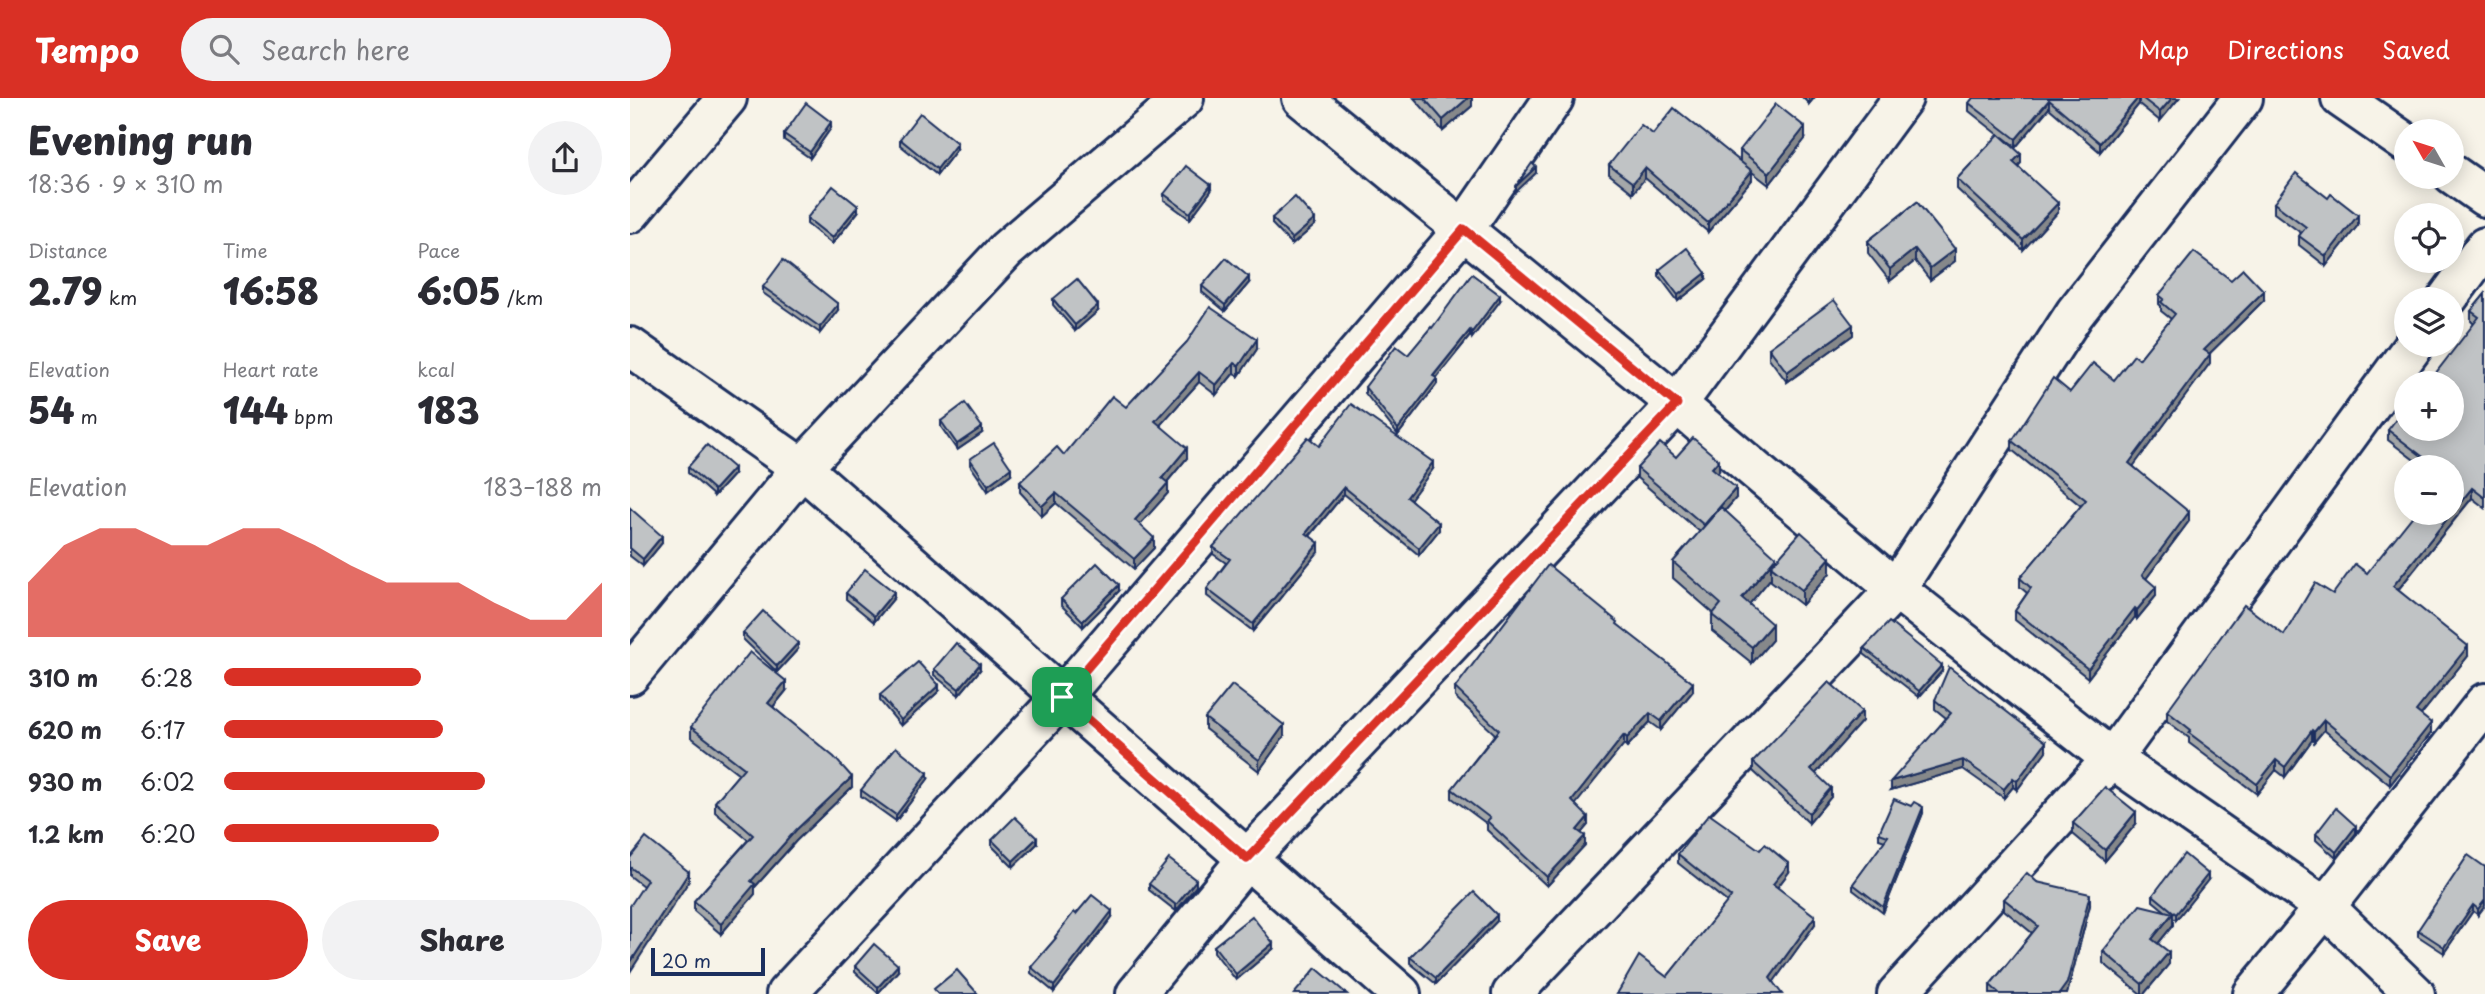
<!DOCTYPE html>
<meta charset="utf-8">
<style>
:root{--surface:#fff;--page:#f2f2f3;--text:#2b2b33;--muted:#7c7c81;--accent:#d93025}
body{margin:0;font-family:"Playpen Sans",sans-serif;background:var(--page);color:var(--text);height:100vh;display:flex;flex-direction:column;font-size:26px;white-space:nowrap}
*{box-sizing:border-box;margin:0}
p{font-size:23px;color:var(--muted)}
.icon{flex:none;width:38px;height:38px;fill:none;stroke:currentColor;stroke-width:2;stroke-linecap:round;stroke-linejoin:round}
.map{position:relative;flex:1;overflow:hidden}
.panel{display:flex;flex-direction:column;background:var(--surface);width:630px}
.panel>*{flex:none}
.needle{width:46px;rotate:309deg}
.controls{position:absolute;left:1764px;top:21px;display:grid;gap:14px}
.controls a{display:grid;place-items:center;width:70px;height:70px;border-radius:50%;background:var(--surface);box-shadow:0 4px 18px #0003;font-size:35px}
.scale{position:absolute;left:21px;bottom:18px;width:114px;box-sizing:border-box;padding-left:7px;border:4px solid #1b2f5e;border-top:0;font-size:19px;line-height:24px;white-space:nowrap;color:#1b2f5e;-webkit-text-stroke:5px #f7f3e8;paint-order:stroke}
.pin{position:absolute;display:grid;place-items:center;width:60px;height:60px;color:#fff;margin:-30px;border-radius:14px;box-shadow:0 4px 10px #0006}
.round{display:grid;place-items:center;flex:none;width:74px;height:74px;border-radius:37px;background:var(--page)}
.head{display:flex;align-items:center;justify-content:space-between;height:119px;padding:0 28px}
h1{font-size:38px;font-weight:800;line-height:52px}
.figures{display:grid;grid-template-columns:repeat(3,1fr);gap:10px;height:119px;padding:7px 28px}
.figures div{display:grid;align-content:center}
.figures b{font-size:35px;font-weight:800}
.figures small{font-size:19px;font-weight:400}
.figures p{font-size:19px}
.chart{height:196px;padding:14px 28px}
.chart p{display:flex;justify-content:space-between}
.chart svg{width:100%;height:126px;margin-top:7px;fill:var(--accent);opacity:.7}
.action{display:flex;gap:14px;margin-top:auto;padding:14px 28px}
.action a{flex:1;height:80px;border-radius:42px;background:var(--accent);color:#fff;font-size:28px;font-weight:800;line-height:80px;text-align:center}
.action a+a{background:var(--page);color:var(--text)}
ul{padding:0 28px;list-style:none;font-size:23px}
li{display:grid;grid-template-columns:112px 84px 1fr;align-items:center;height:52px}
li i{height:18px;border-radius:9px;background:var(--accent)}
header{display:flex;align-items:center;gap:42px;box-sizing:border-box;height:98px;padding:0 35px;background:var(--accent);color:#fff}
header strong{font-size:33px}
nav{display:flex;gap:38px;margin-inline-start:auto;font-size:24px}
.search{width:490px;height:63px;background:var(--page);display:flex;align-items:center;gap:18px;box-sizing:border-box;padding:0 24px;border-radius:38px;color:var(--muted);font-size:26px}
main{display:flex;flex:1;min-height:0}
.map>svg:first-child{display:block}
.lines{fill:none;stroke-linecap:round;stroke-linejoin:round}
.minor-casing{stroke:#1b2f5e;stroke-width:44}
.minor{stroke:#f7f3e8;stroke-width:38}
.wall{fill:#a5a8a9;stroke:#1b2f5e;stroke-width:2}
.shaded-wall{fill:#86888a;stroke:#1b2f5e;stroke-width:2}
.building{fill:#c0c3c5;stroke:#1b2f5e;stroke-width:2}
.route-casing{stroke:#fff;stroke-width:14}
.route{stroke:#d93025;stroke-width:9}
</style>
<header>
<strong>Tempo</strong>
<div class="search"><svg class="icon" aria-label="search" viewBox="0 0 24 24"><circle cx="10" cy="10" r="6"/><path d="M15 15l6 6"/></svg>Search here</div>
<nav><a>Map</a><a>Directions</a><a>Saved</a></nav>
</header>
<main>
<section class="panel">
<div class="head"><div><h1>Evening run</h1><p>18:36 · 9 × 310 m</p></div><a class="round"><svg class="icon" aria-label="share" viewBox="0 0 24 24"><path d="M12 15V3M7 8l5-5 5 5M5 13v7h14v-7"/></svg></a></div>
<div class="figures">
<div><p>Distance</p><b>2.79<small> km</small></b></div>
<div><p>Time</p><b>16:58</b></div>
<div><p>Pace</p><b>6:05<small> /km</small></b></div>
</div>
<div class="figures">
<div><p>Elevation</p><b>54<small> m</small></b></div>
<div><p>Heart rate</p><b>144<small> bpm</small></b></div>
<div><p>kcal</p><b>183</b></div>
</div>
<div class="chart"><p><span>Elevation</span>183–188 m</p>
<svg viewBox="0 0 160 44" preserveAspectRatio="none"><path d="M0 44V25L10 12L20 6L30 6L40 12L50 12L60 6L70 6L80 12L90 19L100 25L110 25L120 25L130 32L140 38L150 38L160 25V44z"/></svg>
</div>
<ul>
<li><b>310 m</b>6:28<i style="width:52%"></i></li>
<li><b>620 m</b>6:17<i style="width:58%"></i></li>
<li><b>930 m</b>6:02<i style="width:69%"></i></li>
<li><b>1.2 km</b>6:20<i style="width:57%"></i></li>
</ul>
<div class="action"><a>Save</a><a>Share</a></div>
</section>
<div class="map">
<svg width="1855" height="896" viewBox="0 0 1855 896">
<rect width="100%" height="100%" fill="#f7f3e8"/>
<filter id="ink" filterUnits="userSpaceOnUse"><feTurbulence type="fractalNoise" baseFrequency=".0143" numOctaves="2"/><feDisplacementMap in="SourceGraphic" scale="14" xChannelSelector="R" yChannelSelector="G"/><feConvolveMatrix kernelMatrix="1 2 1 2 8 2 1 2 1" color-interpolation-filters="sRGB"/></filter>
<g filter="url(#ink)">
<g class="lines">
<g class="minor-casing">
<g id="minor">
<path d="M672,0L1047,306L1266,491L1482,661L1695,809L1785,896"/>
<path d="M1711,0L1776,45"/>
<path d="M1822,76L1855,99"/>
<path d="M0,115L97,0"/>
<path d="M1817,201L1855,149"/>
<path d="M0,249L172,370L771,896"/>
<path d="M0,577L172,370L376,152L554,0"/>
<path d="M156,896L432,599L834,131L924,0"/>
<path d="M506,896L617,761L1047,306L1273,0"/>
<path d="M882,896L1266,491L1445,215L1613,0"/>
<path d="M1267,896L1482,661L1784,247"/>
<path d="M1623,896L1695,809L1855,605"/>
</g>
</g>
<use href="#minor" class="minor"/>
</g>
<g class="wall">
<path d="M784,0H842V8L813,33Z"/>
<path d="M1173,0H1184L1179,6Z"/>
<path d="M1343,0H1549L1530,23L1509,6L1470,54L1419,10L1386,49L1373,39L1391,65L1388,68L1428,114L1393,152L1327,91V81L1369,37L1339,13V5Z"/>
<path d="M201,30L180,60L154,42V36Z"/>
<path d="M1023,36L1110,62V52L1175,41L1139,87L1122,74V82L1078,134L1015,80L1003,95L979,76V67Z"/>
<path d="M270,41L327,51L307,77L270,47Z"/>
<path d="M581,93L560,121L534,102V96Z"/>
<path d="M1287,104L1325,163L1300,182L1285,163L1260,183L1238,155V143Z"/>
<path d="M1644,105L1728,127L1696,168L1669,147V138L1671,135L1644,115Z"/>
<path d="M228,114L202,146L177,126V120Z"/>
<path d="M642,120L685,127L662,147L642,126Z"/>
<path d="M1029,172L1076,181L1048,203L1029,178Z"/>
<path d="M1601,182L1634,202L1579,256L1580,265L1503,368L1559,423L1516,481L1526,498L1507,521L1505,519L1458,580L1385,522V513L1397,495L1390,489V480L1451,408L1382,352V343L1440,294L1484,282L1509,261L1541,221L1531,213V208L1529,206V197Z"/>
<path d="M619,185L595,213L572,194V188Z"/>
<path d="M133,189L208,212L190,235L133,195Z"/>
<path d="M1855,196V410L1842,400L1768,492L1838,558L1791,617L1801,635L1760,687L1694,632L1684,644L1682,642L1655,679L1646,672L1627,696L1559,645V640L1537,623V613L1654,537L1703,496L1737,475L1822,415L1792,368L1758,342V332L1776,331L1844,226L1841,223V213Z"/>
<path d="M423,201L468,213L445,233L423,207Z"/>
<path d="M870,203L842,240L840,238L806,280L807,286L768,337L735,295V289L778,257L802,230Z"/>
<path d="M1223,237L1157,284L1139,260V250Z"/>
<path d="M557,244L627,251L609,278L604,275L586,297L569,284L530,327L557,360L537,384L538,395L509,427L524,450L504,471L426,405L412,418L390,394V384L434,357L496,309Z"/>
<path d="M311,323L352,335L327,352L311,329Z"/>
<path d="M689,348L803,371L780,401L809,432L789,457L714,396L680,438L689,453L623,533L577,498V491L596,465L583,456V449Z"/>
<path d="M1046,359L1089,373L1087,375L1106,400L1095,413L1146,462L1200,475L1172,507L1141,483V480L1119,506L1142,542L1122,565L1082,533V517L1083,515L1043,480V464L1070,434L1007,380V370Z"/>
<path d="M340,361L381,376L358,393L340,367Z"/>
<path d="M58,369L104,376L84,398L58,375Z"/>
<path d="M1776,389V403L1774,402V392Z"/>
<path d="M0,410L32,445L13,468L0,458Z"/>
<path d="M489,493L453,529L431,507V501Z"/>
<path d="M216,495L264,500L244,524L216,501Z"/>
<path d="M988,527L1063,593L1031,632L1020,624L997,649L994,646L945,706L958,727L951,735L955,747L917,788L857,732V726L822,700V691L865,636L825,599V590Z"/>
<path d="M113,535L168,551L147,574L113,541Z"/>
<path d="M1234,550L1312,573L1289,599L1234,556Z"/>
<path d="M304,571L350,572L329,597L304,577Z"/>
<path d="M156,593L143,609L222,689L166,743L125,789V796L91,836L64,813V803L118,742L85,714V704L109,676L61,639V629Z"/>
<path d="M309,593L271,628L250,603V597Z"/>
<path d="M1305,602L1416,653L1387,692L1383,689L1374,700L1333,671L1261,692L1316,620L1305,611Z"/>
<path d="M575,620L654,638L629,673L575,631Z"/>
<path d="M1232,623L1185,675L1201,699L1179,725L1123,673V664Z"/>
<path d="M298,681L266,723L231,698V692Z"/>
<path d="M1281,708L1293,715L1253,815L1223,792V786L1255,743L1249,741V735Z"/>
<path d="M1443,725L1506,726L1475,763L1443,736Z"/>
<path d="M1726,735L1706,760L1686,742V736Z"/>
<path d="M362,742L407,746L383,769L362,748Z"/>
<path d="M1048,756L1159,774L1147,790L1185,826L1143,884L1037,879L1097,804L1048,765Z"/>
<path d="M0,760L59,783L13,788L0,778Z"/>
<path d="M1855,769L1848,817L1843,813L1814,855L1788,838V832Z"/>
<path d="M1578,782L1546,822L1543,820V827L1528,846L1539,866L1514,896H1511L1473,865V853L1535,813L1523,803V797Z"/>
<path d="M1407,784L1460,807L1437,896H1360V887L1402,835L1374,812V801Z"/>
<path d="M519,786L566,788L546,813L519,792Z"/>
<path d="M446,816L482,819L424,894L401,875V869L425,842V839Z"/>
<path d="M867,823L806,886L780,865V859Z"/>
<path d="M584,848L643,851L606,882L584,854Z"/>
<path d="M225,868L268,873L248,895L225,874Z"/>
</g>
<g class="shaded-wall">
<path d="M838,0H842V8L813,33V22Z"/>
<path d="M1179,0H1184L1179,6Z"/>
<path d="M1508,0H1509V6L1470,54V45Z"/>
<path d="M1542,0H1549L1530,23V14Z"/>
<path d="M1419,2V10L1386,49V41Z"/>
<path d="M201,24V30L180,60V54Z"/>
<path d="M1175,29V41L1139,87V75Z"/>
<path d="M327,45V51L307,77V71Z"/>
<path d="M1391,56V65L1383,73V64Z"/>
<path d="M906,69V75L886,94V88Z"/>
<path d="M1015,70V80L1003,95V85Z"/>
<path d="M1122,73V82L1078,134V125Z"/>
<path d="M581,87V93L560,121V115Z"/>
<path d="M1428,105V114L1393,152V142Z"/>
<path d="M228,108V114L202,146V140Z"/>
<path d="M1728,117V127L1696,168V158Z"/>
<path d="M685,121V127L662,147V141Z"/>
<path d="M1285,151V163L1260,183V171Z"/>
<path d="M1325,151V163L1300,182V170Z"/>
<path d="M1076,175V181L1048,203V197Z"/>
<path d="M619,179V185L595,213V207Z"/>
<path d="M1634,193V202L1574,261V252Z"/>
<path d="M870,197V203L842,240V234Z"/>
<path d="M208,206V212L190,235V229Z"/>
<path d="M468,207V213L445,233V227Z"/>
<path d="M1223,227V237L1157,284V274Z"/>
<path d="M840,232V238L803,284V278Z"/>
<path d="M627,241V251L609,278V268Z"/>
<path d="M1580,256V265L1499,374V365Z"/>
<path d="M604,265V275L586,297V287Z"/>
<path d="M569,274V284L525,333V323Z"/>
<path d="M807,280V286L768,337V331Z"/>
<path d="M352,329V335L327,352V346Z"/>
<path d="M557,350V360L532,390V380Z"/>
<path d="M1089,362V373L1082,381V370Z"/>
<path d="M803,364V371L777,406V399Z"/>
<path d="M104,370V376L84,398V392Z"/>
<path d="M381,370V376L358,393V387Z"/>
<path d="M538,385V395L505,432V422Z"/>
<path d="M714,389V396L676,442V435Z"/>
<path d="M1106,390V400L1074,437V427Z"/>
<path d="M1842,390V400L1763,498V488Z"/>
<path d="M426,395V405L412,418V408Z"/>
<path d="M1559,414V423L1512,486V477Z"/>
<path d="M809,425V432L789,457V450Z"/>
<path d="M32,438V445L13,468V461Z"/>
<path d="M524,440V450L504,471V461Z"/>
<path d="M689,445V453L623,533V526Z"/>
<path d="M1146,459V472L1141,468V480L1112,515V500Z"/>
<path d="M1200,460V475L1172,507V492Z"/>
<path d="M489,487V493L453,529V523Z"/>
<path d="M1526,489V498L1507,521V512Z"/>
<path d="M264,494V500L244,524V518Z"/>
<path d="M1505,510V519L1458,580V571Z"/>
<path d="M1142,526V542L1122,565V549Z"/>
<path d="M168,545V551L147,574V568Z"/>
<path d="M1838,548V558L1786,623V613Z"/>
<path d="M350,566V572L329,597V591Z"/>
<path d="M1312,567V573L1289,599V593Z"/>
<path d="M156,583V593L138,615V605Z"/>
<path d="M1063,585V593L1031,632V623Z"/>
<path d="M309,587V593L271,628V622Z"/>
<path d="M1232,613V623L1181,681V671Z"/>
<path d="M1020,615V624L997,649V640Z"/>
<path d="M1694,622V632L1684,644V634Z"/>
<path d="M1801,625V635L1760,687V677Z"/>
<path d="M654,627V638L629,673V662Z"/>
<path d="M1682,632V642L1655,679V669Z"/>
<path d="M994,637V646L942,711V703Z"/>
<path d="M1416,644V653L1387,692V683Z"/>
<path d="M1333,662V671L1261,692V683Z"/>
<path d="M1646,662V672L1627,696V686Z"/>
<path d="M298,675V681L266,723V717Z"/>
<path d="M222,679V689L166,743L125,789V796L91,836V826L121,783L166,732Z"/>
<path d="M1383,680V689L1374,700V691Z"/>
<path d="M1201,690V699L1179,725V715Z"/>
<path d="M1293,709V715L1253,815V809Z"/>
<path d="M1506,714V726L1475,763V752Z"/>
<path d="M958,719V727L947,740V732Z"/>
<path d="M1726,728V735L1706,760V754Z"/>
<path d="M955,738V747L917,788V779Z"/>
<path d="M407,740V746L383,769V763Z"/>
<path d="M1159,766V774L1143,795V786Z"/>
<path d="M59,774V783L0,874V865Z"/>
<path d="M1578,776V782L1546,822V816Z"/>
<path d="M566,782V788L546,813V807Z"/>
<path d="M1460,796V807L1437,896H1429Z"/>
<path d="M1855,802V808L1848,817V811Z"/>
<path d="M1843,807V813L1814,855V849Z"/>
<path d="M482,813V819L424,894V888Z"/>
<path d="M1543,815V827L1522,853V841Z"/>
<path d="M867,817V823L806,886V880Z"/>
<path d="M1185,818V826L1140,889V880Z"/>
<path d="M643,845V851L606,882V876Z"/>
<path d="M1539,854V866L1514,896H1512V886Z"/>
<path d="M268,867V873L248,895V889Z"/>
</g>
<g class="building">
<path d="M794,0H838L813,22Z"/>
<path d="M1343,0H1508L1470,45L1419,2L1386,41L1339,5Z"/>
<path d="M1512,0H1542L1530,14Z"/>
<path d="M176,5L201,24L180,54L154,36Z"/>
<path d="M1146,6L1175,29L1139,75L1110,52Z"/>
<path d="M1044,10L1122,73L1078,125L1015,70L1003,85L979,67L1011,27L1023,36Z"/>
<path d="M290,15L327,45L307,71L270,41Z"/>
<path d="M1369,36L1391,56L1383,64L1428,105L1393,142L1327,81Z"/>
<path d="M902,65L906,69L886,88Z"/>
<path d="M556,68L581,87L560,115L534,96Z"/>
<path d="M1666,75L1698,100L1701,96L1728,117L1696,158L1669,138L1676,129L1644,105Z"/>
<path d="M203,88L228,108L202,140L177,120Z"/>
<path d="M665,99L685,121L662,141L642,120Z"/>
<path d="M1287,104L1325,151L1300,170L1285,151L1260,171L1238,143Z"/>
<path d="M1057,150L1076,175L1048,197L1029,172Z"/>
<path d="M1564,154L1601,182L1613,171L1634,193L1574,252L1580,256L1499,365L1559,414L1512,477L1526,489L1507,512L1505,510L1458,571L1385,513L1401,490L1390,480L1456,402L1382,343L1423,280L1440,294L1463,265L1484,282L1504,257L1509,261L1545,216L1531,204L1534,201L1529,197Z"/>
<path d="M596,160L619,179L595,207L572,188Z"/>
<path d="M153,162L208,206L190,229L133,189Z"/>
<path d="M842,176L870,197L842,234L840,232L803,278L807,280L768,331L735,289L766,248L778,257L801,229L802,230Z"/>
<path d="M447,181L468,207L445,227L423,201Z"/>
<path d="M1855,196V400L1842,390L1763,488L1838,548L1786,613L1801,625L1760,677L1694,622L1684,634L1682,632L1655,669L1646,662L1627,686L1559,635L1561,632L1537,613L1614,507L1654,537L1685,485L1703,496L1725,466L1737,475L1785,415H1822V369H1792L1797,362L1758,332L1776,308V331H1822V285H1798L1849,219L1841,213Z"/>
<path d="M1204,202L1223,227L1157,274L1139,250Z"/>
<path d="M580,209L627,241L609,268L604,265L586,287L569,274L525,323L557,350L532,380L538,385L505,422L524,440L504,461L426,395L412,408L390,384L427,349L434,357L482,298L496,309L557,244Z"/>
<path d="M335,305L352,329L327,346L311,323Z"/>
<path d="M721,306L803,364L777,399L809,425L789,450L714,389L676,435L689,445L623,526L577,491L600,461L583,449L678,339L689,348Z"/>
<path d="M1063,340L1089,362L1082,370L1106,390L1074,427L1007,370L1030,345L1046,359Z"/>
<path d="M364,345L381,370L358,387L340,361Z"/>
<path d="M77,347L104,370L84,392L58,369Z"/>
<path d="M1091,409L1146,459L1112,500L1142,526L1122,549L1082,517L1091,506L1043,464Z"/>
<path d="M0,410L32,438L13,461L0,450Z"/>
<path d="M1171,434L1200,460L1172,492L1141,468Z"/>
<path d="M467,465L489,487L453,523L431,501Z"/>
<path d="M918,467L988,524L987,526L1063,585L1031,623L1020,615L997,640L994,637L942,703L958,719L947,732L955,738L917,779L857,723L860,720L822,691L869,632L825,590Z"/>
<path d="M235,471L264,494L244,518L216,495Z"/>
<path d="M133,513L168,545L147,568L113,535Z"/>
<path d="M1259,524L1312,567L1289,593L1234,550Z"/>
<path d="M326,545L350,566L329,591L304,571Z"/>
<path d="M120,554L156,583L138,605L204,659L222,679L166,732L121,783L125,786L91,826L64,803L123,737L85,704L114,670L61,629Z"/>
<path d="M288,564L309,587L271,622L250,597Z"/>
<path d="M1319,569L1416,644L1387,683L1383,680L1374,691L1333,662L1261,683L1321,615L1305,602Z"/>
<path d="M1199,584L1232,613L1181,671L1201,690L1179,715L1123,664Z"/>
<path d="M602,587L654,627L629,662L575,620Z"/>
<path d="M266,649L298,675L266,717L231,692Z"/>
<path d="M1475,689L1506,714L1475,752L1443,725Z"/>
<path d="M1264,701L1281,708L1284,704L1293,709L1253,809L1223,786L1258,738L1249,735Z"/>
<path d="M1706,710L1726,728L1706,754L1686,736Z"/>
<path d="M1079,716L1130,752L1135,746L1159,766L1143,786L1185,818L1140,880L1152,896H987L1009,858L1037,879L1101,799L1048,756Z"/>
<path d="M385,719L407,740L383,763L362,742Z"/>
<path d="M16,740L59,774L0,865V808L17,782L0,769V760Z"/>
<path d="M1554,756L1578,776L1546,816L1523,797Z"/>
<path d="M1838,757L1855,769V802L1848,811L1843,807L1814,849L1788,832Z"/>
<path d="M539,761L566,782L546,807L519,786Z"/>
<path d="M1397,775L1407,784L1460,796L1437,885L1429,896H1370L1360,887L1408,828L1374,801Z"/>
<path d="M844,794L867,817L806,880L780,859Z"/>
<path d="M462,797L482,813L424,888L401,869L426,840L425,839L444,814L446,816Z"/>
<path d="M1510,807L1543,815L1522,841L1539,854L1512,886L1473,853Z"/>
<path d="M622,818L643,845L606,876L584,848Z"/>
<path d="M244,846L268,867L248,889L225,868Z"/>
<path d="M686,870L717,896H664Z"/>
<path d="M327,872L348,896H308L304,891Z"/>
</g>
</g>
<g class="lines" filter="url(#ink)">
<g class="route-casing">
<path id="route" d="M834,131L1047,306L617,761L432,599Z"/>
</g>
<use href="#route" class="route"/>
</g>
</svg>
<div class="controls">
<a><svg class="needle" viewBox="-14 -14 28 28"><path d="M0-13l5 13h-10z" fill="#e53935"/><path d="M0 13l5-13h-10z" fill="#7c7c81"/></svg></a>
<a><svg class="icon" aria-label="locate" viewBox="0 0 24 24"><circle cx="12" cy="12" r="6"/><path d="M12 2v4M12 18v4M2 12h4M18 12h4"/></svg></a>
<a><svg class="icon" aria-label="layers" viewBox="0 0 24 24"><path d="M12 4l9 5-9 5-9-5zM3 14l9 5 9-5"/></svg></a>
<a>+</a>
<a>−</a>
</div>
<div class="scale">20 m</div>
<div class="pin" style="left:432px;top:599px;background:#1e9e55"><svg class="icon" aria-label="arrive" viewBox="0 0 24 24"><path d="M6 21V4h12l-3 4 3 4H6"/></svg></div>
</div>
</main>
